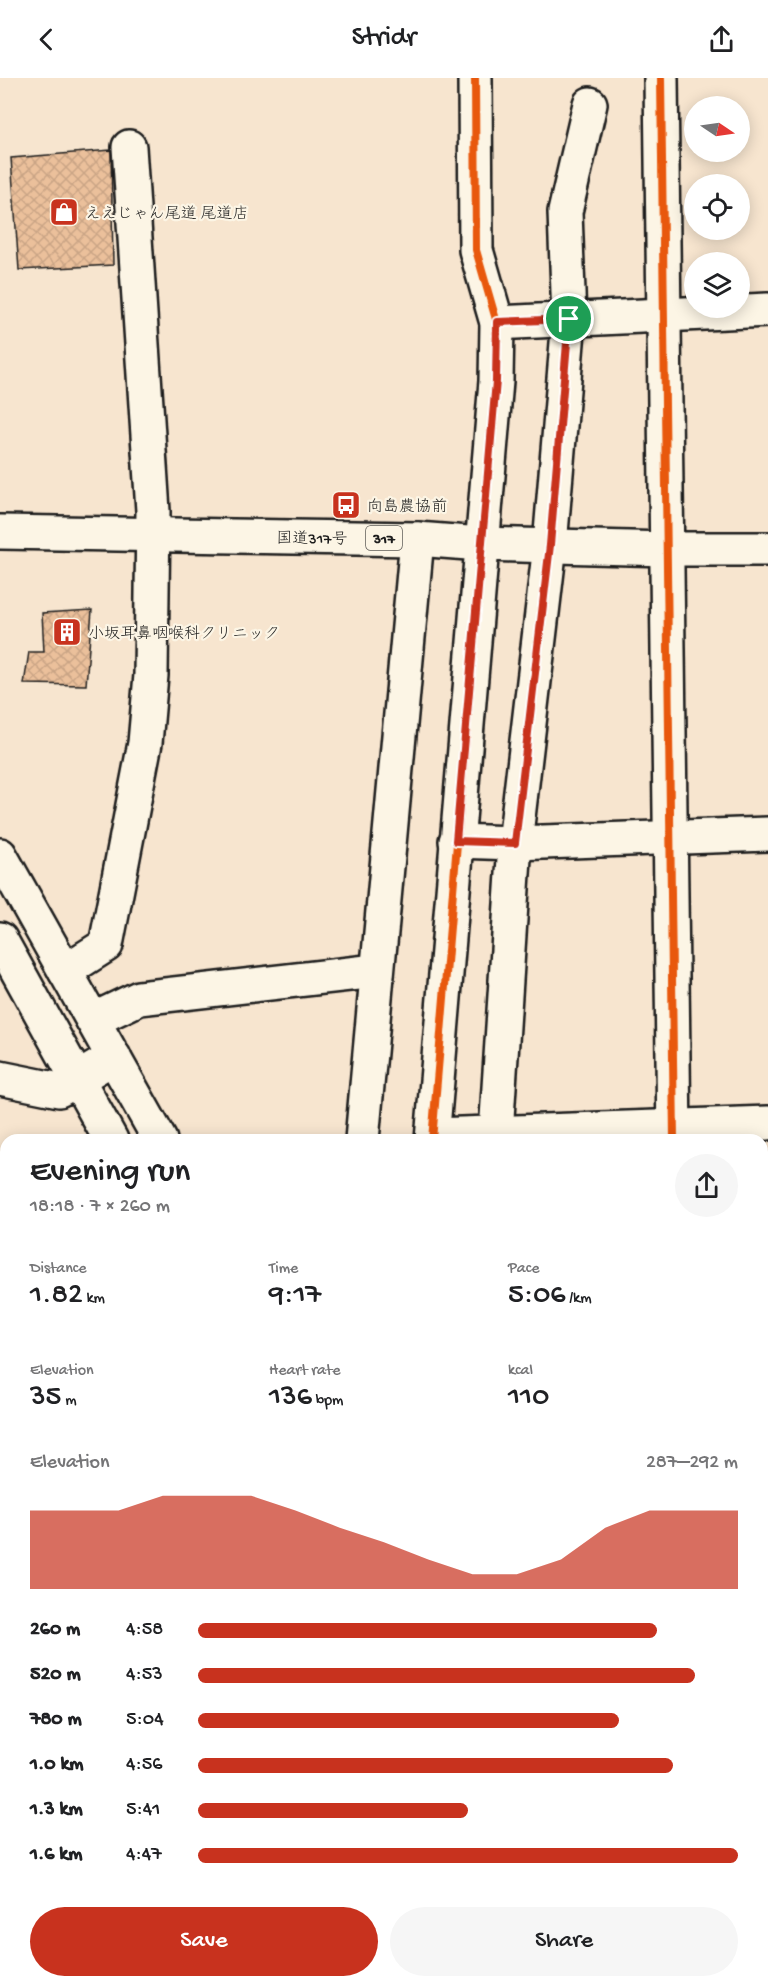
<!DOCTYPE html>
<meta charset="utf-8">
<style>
:root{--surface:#fff;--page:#f6f6f6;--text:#202124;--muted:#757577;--accent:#c8321e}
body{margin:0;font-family:"Gochi Hand","Klee One",sans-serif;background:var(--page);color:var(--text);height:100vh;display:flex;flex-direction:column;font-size:22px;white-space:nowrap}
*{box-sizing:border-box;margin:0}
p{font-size:20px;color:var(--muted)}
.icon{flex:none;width:33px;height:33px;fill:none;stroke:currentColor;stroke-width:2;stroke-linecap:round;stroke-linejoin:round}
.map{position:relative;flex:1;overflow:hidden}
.sheet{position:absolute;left:0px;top:1056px;width:768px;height:854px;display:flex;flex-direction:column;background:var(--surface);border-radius:18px 18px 0 0;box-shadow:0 3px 15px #0003}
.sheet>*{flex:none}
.needle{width:39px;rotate:103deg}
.tools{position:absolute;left:684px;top:18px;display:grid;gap:12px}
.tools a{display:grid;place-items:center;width:66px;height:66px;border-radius:50%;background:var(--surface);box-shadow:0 3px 15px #0003;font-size:30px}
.pin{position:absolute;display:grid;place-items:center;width:51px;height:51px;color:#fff;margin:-26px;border:3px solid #fff;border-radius:50%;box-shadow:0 2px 6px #0007}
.round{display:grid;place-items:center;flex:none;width:63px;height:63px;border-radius:32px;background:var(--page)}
.overview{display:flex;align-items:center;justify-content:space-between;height:102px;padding:0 30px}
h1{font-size:33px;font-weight:600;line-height:45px}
.stats{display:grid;grid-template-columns:repeat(3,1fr);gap:9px;height:102px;padding:6px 30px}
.stats div{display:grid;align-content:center}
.stats b{font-size:30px;font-weight:600}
.stats small{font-size:16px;font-weight:400}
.stats p{font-size:16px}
.chart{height:168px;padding:12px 30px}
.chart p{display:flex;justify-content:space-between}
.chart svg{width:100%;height:108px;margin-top:6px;fill:var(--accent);opacity:.7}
.cta{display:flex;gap:12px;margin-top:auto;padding:12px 30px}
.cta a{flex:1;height:69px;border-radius:36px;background:var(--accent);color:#fff;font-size:24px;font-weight:600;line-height:69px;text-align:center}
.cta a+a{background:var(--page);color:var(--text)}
ul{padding:0 30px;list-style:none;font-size:20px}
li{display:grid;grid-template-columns:96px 72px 1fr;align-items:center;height:45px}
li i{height:15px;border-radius:8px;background:var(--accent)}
header{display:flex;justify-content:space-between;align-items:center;height:78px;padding:0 30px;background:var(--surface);font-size:27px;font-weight:600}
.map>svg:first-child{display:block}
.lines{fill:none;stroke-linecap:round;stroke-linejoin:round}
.stream{stroke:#5f7e96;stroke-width:9}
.building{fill:url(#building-cross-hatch);stroke:#1c1c1c;stroke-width:1.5}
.street-casing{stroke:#1c1c1c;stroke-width:38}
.secondary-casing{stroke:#1c1c1c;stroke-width:38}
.highway-casing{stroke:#1c1c1c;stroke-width:38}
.street{stroke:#fcf5e5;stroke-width:33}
.secondary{stroke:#fcf5e5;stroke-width:33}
.highway{stroke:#fcf5e5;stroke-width:33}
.cycleway-casing{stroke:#fcf5e5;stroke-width:11}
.cycleway{stroke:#e8590c;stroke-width:8}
.route-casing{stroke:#fff;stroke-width:12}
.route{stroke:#c8321e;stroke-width:8}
.labels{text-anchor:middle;stroke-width:4.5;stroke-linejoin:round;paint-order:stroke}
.shield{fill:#fcf5e5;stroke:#5f5d58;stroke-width:1.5}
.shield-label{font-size:15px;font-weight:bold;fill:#1c1c1c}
.poi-label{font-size:16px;fill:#1c1c1c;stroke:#fcf5e5;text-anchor:start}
.street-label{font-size:16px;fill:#1c1c1c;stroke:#fcf5e5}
</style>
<header><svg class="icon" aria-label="back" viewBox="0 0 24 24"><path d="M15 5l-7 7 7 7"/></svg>Stridr<svg class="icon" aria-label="share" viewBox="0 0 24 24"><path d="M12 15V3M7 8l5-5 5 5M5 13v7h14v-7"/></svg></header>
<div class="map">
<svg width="768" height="1909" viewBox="0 0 768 1909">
<defs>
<pattern id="building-cross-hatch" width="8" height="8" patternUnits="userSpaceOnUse" patternTransform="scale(1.5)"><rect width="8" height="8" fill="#ebc09b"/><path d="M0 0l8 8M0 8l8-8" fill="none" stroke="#c9a485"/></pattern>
</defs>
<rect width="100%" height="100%" fill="#f7e5cf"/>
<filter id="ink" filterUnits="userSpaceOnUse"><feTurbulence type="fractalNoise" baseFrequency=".0167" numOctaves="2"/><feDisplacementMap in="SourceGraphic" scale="12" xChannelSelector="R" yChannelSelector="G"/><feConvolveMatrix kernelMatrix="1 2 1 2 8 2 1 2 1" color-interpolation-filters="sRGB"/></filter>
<g filter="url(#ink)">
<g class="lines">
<path class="stream" d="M762,1367H768"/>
</g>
<g class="building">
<path d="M111,72L113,187L19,192L11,80Z"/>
<path d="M92,532L86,607L24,606L29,574H44L42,535Z"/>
<path d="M384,1904H419L422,1909H375Z"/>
</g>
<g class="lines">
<g class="street-casing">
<g id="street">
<path d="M661,0L674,1062"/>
<path d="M497,245L768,232"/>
<path d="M456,763L515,765L768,756"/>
<path d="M65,893L106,867L145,665L151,597L153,433L129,69"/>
<path d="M93,942L139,920L376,893"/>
<path d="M0,1000L59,1012L114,979"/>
<path d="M496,1055L515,765L550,467L569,241L565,134L590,26"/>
<path d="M433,1057L768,1045"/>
<path d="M362,1062L417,461"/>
<path d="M432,1062L496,303L497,245L476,172L475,0"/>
<path d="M0,1773L6,1781"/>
<path d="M123,1904L129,1909"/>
<path d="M302,1909V1904"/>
<path d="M342,1909L350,1904"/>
<path d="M650,1909L657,1904"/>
</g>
</g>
<g class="secondary-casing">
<g id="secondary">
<path d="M0,777L160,1062"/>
<path d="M0,861L111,1062"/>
<path d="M762,1342H768"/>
<path d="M762,1395H768"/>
<path d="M708,1904V1909"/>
</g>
</g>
<g class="highway-casing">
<path id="highway" d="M0,454L417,461L481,466L667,471H768"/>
</g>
<use href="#street" class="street"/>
<use href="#secondary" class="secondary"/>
<use href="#highway" class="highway"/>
<g class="cycleway-casing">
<g id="cycleway">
<path d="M661,0L674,1062"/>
<path d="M432,1062L496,303L497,245L476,172L475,0"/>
</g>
</g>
<use href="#cycleway" class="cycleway"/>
</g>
</g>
<g class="lines" filter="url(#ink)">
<g class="route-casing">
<path id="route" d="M569,241L550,467L515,765L456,763L496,303L497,244Z"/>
</g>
<use href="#route" class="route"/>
</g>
<defs>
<g id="shop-square" transform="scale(1.5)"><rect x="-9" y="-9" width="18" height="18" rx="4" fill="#c8321e" stroke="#fcf5e5"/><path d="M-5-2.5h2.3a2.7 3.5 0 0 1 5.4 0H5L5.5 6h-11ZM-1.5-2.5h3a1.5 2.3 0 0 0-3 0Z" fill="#fff"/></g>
<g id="bus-square" transform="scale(1.5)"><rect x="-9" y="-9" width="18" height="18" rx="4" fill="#c8321e" stroke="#fcf5e5"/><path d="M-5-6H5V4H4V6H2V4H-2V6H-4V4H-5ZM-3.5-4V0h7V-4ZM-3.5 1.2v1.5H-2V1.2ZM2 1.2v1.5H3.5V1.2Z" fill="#fff"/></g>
<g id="building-square" transform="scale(1.5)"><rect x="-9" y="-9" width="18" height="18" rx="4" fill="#c8321e" stroke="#fcf5e5"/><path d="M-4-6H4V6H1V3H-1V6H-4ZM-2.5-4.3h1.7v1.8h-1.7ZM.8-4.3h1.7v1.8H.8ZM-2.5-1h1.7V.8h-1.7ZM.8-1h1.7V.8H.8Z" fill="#fff"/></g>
</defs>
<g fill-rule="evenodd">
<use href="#shop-square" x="64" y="134"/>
<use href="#bus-square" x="346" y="427"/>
<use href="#building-square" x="67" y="554"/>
</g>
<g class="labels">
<rect class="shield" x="366" y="448" width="36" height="24" rx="4.5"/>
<g class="shield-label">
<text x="384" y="465">317</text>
</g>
<g class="poi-label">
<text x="85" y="140">ええじゃん尾道 尾道店</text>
<text x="367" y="433">向島農協前</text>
<text x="88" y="560">小坂耳鼻咽喉科クリニック</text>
</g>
<g class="street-label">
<text transform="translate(312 459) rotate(1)" y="6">国道317号</text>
</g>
</g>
</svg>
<div class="tools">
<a><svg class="needle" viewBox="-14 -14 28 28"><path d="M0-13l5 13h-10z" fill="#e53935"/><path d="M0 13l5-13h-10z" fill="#757577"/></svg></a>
<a><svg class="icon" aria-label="locate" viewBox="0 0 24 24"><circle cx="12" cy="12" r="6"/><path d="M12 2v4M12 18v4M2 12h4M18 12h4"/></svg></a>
<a><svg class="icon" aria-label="layers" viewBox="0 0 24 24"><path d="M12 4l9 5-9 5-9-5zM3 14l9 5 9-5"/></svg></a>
</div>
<div class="pin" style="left:569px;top:241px;background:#1e9e55"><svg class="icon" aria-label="arrive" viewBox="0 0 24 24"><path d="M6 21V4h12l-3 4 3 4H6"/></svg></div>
<section class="sheet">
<div class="overview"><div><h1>Evening run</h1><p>18:18 · 7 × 260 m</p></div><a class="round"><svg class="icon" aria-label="share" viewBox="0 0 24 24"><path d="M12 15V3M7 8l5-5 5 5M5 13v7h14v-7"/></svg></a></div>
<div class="stats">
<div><p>Distance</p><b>1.82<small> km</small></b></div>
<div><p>Time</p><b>9:17</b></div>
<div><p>Pace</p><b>5:06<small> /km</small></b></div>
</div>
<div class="stats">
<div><p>Elevation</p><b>35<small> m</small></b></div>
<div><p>Heart rate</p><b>136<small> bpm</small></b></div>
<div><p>kcal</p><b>110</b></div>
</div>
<div class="chart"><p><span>Elevation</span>287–292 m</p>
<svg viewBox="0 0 160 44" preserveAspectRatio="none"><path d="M0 44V12L10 12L20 12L30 6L40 6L50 6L60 12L70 19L80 25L90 32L100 38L110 38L120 32L130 19L140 12L150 12L160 12V44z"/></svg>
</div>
<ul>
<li><b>260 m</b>4:58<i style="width:85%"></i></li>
<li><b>520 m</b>4:53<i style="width:92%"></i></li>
<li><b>780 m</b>5:04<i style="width:78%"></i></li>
<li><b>1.0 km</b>4:56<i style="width:88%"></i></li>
<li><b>1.3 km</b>5:41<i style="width:50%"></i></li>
<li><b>1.6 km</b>4:47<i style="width:100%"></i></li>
</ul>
<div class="cta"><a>Save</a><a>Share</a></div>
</section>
</div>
